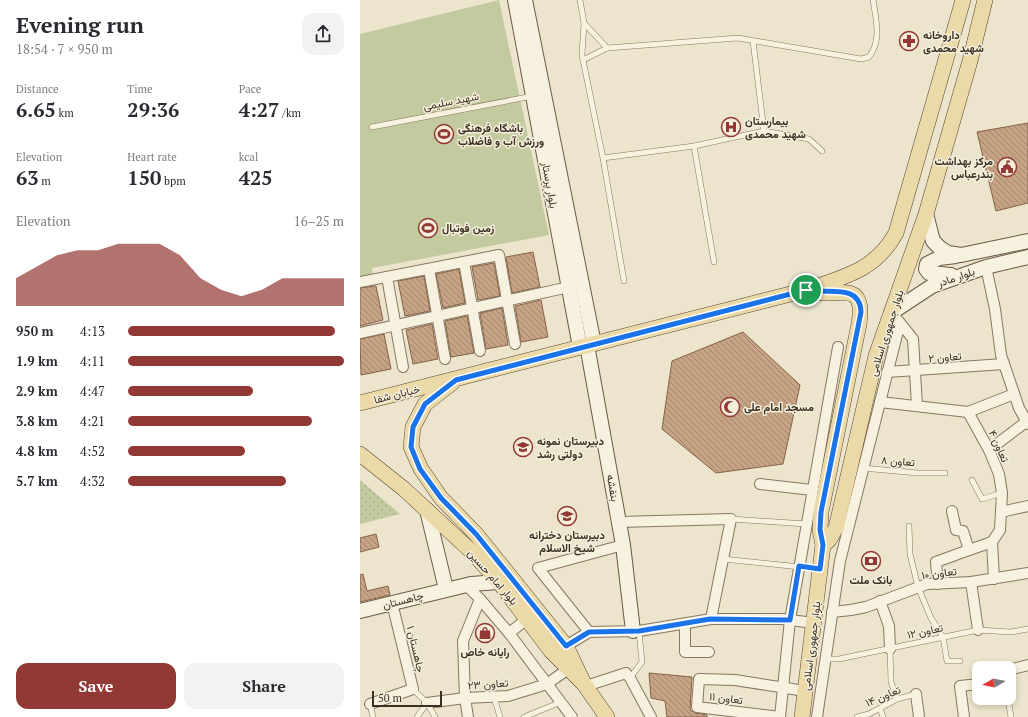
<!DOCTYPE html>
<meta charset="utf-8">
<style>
:root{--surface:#fff;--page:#f2f2f3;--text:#2b2b33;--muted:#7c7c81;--accent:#923935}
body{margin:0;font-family:"PT Serif",Vazirmatn,serif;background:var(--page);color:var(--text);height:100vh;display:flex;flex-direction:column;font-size:15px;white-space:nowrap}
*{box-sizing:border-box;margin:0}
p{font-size:13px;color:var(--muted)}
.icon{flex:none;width:22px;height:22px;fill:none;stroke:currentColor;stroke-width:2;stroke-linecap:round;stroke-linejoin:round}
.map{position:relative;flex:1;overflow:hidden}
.sheet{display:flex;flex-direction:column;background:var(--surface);width:360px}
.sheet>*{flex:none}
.needle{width:26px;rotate:260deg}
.buttons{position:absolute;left:612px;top:661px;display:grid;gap:8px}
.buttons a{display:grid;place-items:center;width:44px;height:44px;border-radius:8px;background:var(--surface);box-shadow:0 2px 6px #0003;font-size:20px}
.scale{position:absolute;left:12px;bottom:10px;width:70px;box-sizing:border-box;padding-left:4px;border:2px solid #3a2f23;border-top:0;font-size:11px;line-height:14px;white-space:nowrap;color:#3a2f23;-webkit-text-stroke:3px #f4eedb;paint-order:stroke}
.pin{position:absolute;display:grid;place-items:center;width:34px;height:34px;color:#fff;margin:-17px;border:2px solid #fff;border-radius:50%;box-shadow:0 1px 4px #0007}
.round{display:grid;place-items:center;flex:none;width:42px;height:42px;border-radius:12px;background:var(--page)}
.summary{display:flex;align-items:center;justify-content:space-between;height:68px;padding:0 16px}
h1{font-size:22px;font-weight:600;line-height:30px}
.metrics{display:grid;grid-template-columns:repeat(3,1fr);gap:6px;height:68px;padding:4px 16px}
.metrics div{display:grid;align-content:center}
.metrics b{font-size:20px;font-weight:600}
.metrics small{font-size:11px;font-weight:400}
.metrics p{font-size:11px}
.chart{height:112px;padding:8px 16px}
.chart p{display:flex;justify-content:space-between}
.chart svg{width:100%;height:72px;margin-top:4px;fill:var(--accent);opacity:.7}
.cta{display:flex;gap:8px;margin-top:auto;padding:8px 16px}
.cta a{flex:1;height:46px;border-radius:12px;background:var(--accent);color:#fff;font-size:16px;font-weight:600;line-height:46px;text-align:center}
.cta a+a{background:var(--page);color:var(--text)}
ul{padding:0 16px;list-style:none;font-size:13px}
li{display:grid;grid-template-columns:64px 48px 1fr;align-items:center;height:30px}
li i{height:10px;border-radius:5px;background:var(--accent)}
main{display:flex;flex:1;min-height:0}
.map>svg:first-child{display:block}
.grass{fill:url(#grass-dots)}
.pitch{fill:#c3caa0}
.building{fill:url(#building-back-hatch);stroke:#856348}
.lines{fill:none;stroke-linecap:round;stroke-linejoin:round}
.lane-casing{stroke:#887761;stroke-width:6}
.street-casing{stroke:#887761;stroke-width:12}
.secondary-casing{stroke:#6a5944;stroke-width:16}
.primary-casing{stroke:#564634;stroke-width:16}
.lane{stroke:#f7f1df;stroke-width:5}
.street{stroke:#f7f1df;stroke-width:10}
.secondary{stroke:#f7f1df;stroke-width:14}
.primary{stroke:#ebd9a8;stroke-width:15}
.route-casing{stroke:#fff;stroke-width:8}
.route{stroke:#1a73e8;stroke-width:5}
.labels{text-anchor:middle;stroke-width:3;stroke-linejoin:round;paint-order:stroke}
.poi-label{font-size:11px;font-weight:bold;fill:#3a2f23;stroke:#f4eedb;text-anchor:start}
.street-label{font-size:11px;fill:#3a2f23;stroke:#f4eedb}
</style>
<main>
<section class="sheet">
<div class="summary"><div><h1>Evening run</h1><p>18:54 · 7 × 950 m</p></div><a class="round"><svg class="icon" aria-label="share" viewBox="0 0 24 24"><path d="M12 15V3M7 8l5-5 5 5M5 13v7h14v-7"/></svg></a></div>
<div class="metrics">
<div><p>Distance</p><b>6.65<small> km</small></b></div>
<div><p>Time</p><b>29:36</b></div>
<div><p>Pace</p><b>4:27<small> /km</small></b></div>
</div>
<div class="metrics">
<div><p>Elevation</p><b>63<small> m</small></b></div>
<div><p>Heart rate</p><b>150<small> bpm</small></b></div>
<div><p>kcal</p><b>425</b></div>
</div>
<div class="chart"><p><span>Elevation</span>16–25 m</p>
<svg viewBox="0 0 160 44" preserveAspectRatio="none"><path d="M0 44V27L10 20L20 13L30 10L40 10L50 6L60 6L70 6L80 13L90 27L100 34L110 38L120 34L130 27L140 27L150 27L160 27V44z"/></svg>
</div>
<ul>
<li><b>950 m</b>4:13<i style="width:96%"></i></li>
<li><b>1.9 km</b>4:11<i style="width:100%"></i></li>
<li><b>2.9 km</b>4:47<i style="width:58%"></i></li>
<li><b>3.8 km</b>4:21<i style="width:85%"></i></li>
<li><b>4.8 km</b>4:52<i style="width:54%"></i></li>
<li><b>5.7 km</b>4:32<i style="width:73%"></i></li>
</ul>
<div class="cta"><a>Save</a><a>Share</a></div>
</section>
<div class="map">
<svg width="668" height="717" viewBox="0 0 668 717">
<defs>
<pattern id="grass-dots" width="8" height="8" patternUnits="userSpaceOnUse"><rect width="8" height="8" fill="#c3caa0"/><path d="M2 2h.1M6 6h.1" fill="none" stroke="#a8ae8a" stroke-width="1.8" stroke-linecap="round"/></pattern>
<pattern id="building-back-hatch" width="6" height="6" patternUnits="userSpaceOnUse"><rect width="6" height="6" fill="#c7a385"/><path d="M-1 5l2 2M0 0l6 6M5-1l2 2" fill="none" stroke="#a3856c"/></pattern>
</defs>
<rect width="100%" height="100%" fill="#ece4cc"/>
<path class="grass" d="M0,480L40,514L0,524Z"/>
<path class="pitch" d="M139,0L189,235L12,268L13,274L0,277V34Z"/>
<g class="building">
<path d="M668,123V203L636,211L617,132Z"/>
<path d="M173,252L180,287L152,293L146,257Z"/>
<path d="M134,263L140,296L118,300L112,267Z"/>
<path d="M99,269L105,303L83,308L76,274Z"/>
<path d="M64,276L70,311L45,316L38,281Z"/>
<path d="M16,286L23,320L0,326V288Z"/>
<path d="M181,300L188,337L161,342L155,306Z"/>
<path d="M142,308L148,345L126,349L120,313Z"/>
<path d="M107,316L114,353L91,357L85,321Z"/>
<path d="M72,324L78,359L53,364L46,330Z"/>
<path d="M383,332L440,385L423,464L356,473L302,429L312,361Z"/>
<path d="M24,334L31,369L1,375L0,339Z"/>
<path d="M16,534L19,547L0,552V538Z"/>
<path d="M3,574L7,591L28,586L30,595L0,602V575Z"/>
<path d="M289,673L332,677L330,710L336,713L347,715V717H307L305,701L291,698Z"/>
</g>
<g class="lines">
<g class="lane-casing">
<g id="lane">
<path d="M220,0L224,23L247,48L378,38L501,59L509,57C522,40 516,20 513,0"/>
<path d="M224,23L222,55L243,158L264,281"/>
<path d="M393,41L404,131L449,139L462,151"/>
<path d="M223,60L247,48"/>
<path d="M12,127L173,96"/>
<path d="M334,146L354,262"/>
<path d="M243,158L334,146L404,131"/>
<path d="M502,468L558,473H585"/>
<path d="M612,480L622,499L642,493"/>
<path d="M371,519L446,524"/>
<path d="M549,526L550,554L558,587L571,618L583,637L587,661H600"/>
<path d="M363,559L459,569"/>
<path d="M530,649L531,682L537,699"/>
<path d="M466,659H479L618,630L651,632L668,629"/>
<path d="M270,678L282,662L279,631"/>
<path d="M53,689L67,703L75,717"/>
<path d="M134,697L140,717"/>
<path d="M648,698L651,717"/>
<path d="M10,704L13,717"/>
<path d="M520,708L523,717"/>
<path d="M57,717L67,703"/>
<path d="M164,717L201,702"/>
<path d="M497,717L509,714L537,699L556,694"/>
</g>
</g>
<g class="street-casing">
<g id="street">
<path d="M104,262L120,351"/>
<path d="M626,267L635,309L641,355L659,408L668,424"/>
<path d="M69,269L85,359"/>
<path d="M27,277L43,367"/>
<path d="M0,282L139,255L155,344"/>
<path d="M537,319L553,339L557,406"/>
<path d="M0,333L209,287"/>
<path d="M527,372L644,364"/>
<path d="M520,402L608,412L654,394"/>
<path d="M608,412L629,450L639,474L642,493L640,530L632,542L634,579"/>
<path d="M629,450L666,422"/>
<path d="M400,484L452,490"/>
<path d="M592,511L596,530L603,531L609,550L632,542"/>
<path d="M641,512L668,506"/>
<path d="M259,522L371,519L351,619"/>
<path d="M611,582L618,630"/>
<path d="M578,584L576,562L609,550"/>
<path d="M106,585L120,599L103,641L105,698L108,717"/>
<path d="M120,599L149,633L212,717"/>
<path d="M520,601L529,626L530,649"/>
<path d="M472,612L491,610L506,607L567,584L611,582L668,573"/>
<path d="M325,624V652H349"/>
<path d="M229,632L178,568L263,545"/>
<path d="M149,633L167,619"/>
<path d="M206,646L229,632L279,631L351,619H422L454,623"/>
<path d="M649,670L668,665"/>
<path d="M226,686L266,673L270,678L291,717"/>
<path d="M556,694L559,717"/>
<path d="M67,703L105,698L148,696L187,684L208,669"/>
<path d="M10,704L53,689L32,603"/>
<path d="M420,717L430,620L478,347"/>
<path d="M420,717L337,707L339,679L375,680L445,691"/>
<path d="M457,717L480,561L540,323"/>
<path d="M604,717L600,686L619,684"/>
</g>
</g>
<g class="secondary-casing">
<g id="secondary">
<path d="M155,0L220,347"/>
<path d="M165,0L234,344"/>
<path d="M566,214L573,241L580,248L588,253L601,255L668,241"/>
<path d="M591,275L569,273L566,269L567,264L579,258L596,256"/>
<path d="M531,313L572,286L626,267L668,257"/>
<path d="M227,345L263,545L273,631"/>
<path d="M67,510L86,589"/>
<path d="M0,611L111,584L139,582"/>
</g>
</g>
<g class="primary-casing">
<g id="primary">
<path d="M453,292C479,297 506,279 499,324L461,512L460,530L463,545"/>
<path d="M92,383L65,404L53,427L51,447L61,469L81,498L116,534L206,646L224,684"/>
<path d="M0,403L446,290C484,277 516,270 536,233L603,0"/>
<path d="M0,454L44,489L112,552L139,582L191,651L224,684L247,717"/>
<path d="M442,717L463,545L469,540L476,528L516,356L566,214L610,61L625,0"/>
</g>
</g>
<use href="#lane" class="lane"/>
<use href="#street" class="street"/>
<use href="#secondary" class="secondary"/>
<use href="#primary" class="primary"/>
</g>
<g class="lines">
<g class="route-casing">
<path id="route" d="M446,290C465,295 500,282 501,312L461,512L460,530L463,545L460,569L439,566L430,620L350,619L279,631L229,632L206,646L116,534L81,498L60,469L51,447L53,427L65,404L96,380Z"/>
</g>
<use href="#route" class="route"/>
</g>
<defs>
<g id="pharmacy-ring" transform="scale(1)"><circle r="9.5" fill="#f4eedb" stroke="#923935" stroke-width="1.5"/><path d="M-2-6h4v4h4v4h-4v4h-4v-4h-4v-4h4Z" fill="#923935"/></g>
<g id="hospital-ring" transform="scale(1)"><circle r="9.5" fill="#f4eedb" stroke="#923935" stroke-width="1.5"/><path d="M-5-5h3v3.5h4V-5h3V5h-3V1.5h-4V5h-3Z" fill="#923935"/></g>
<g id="stadium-ring" transform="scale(1)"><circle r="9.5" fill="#f4eedb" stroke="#923935" stroke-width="1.5"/><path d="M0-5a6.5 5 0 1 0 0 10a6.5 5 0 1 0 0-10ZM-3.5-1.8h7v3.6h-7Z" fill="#923935"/></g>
<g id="civic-ring" transform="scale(1)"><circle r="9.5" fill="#f4eedb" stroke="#923935" stroke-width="1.5"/><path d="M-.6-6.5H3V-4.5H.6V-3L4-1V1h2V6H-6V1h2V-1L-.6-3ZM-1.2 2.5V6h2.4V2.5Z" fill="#923935"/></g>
<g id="mosque-ring" transform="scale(1)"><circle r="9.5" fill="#f4eedb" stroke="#923935" stroke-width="1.5"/><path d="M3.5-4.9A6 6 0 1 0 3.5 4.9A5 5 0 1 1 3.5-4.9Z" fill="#923935"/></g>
<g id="school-ring" transform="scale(1)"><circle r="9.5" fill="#f4eedb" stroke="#923935" stroke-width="1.5"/><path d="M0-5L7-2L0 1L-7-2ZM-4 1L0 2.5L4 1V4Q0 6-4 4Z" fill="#923935"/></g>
<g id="bank-ring" transform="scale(1)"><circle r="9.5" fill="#f4eedb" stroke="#923935" stroke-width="1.5"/><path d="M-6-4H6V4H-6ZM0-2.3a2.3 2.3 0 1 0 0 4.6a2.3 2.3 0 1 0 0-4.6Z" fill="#923935"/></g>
<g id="shop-ring" transform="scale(1)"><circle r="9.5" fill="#f4eedb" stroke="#923935" stroke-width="1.5"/><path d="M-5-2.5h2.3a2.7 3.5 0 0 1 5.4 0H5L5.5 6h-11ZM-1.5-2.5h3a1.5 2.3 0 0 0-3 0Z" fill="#923935"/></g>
</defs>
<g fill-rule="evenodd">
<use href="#pharmacy-ring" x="549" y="41"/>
<use href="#hospital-ring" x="371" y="127"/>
<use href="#stadium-ring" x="84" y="134"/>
<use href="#civic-ring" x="647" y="167"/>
<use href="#stadium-ring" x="68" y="228"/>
<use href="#mosque-ring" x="370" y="407"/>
<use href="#school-ring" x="163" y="447"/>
<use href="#school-ring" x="207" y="516"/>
<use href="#bank-ring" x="511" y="561"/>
<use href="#shop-ring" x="125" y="633"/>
</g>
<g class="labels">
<g class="poi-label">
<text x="563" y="39">داروخانه<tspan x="563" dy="13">شهید محمدی</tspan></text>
<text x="385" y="125">بیمارستان<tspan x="385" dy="13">شهید محمدی</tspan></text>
<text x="98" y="132">باشگاه فرهنگی<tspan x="98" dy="13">ورزش آب و فاضلاب</tspan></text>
<text x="633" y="165" text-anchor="end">مرکز بهداشت<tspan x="633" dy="13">بندرعباس</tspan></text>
<text x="82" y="232">زمین فوتبال</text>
<text x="384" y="411">مسجد امام علی</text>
<text x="177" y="445">دبیرستان نمونه<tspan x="177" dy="13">دولتی رشد</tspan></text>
<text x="207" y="539" text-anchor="middle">دبیرستان دخترانه<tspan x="207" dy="13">شیخ الاسلام</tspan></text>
<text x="511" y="584" text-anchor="middle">بانک ملت</text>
<text x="125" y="656" text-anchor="middle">رایانه خاص</text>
</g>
<g class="street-label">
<text transform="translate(91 101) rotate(-11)" y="4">شهید سلیمی</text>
<text transform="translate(190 185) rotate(80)" y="4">بلوار پرستار</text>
<text transform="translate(596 277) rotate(-19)" y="4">بلوار مادر</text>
<text transform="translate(526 333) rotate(-72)" y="4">بلوار جمهوری اسلامی</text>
<text transform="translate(585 357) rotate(-5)" y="4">تعاون ۲</text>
<text transform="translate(37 394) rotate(-14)" y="4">خیابان شفا</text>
<text transform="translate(639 446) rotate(65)" y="4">تعاون ۴</text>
<text transform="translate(538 461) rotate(4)" y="4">تعاون ۸</text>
<text transform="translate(253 488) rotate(80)" y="4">بنفشه</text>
<text transform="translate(579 573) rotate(-7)" y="4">تعاون ۱۰</text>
<text transform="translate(133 577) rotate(49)" y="4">بلوار امام حسین</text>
<text transform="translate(43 600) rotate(-14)" y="4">چاهستان</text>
<text transform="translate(565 631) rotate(-12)" y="4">تعاون ۱۲</text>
<text transform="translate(451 646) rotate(-83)" y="4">بلوار جمهوری اسلامی</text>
<text transform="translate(56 649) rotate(77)" y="4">چاهستان ۱</text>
<text transform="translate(128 684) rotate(-4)" y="4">تعاون ۲۳</text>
<text transform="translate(523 696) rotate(-23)" y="4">تعاون ۱۴</text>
<text transform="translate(366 698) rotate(7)" y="4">تعاون ۱۱</text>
</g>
</g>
</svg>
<div class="buttons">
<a><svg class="needle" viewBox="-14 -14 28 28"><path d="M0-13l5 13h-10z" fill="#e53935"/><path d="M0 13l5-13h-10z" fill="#7c7c81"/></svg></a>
</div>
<div class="scale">50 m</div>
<div class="pin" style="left:446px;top:290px;background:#1e9e55"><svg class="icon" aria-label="arrive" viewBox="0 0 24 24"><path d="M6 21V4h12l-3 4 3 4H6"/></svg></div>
</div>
</main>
